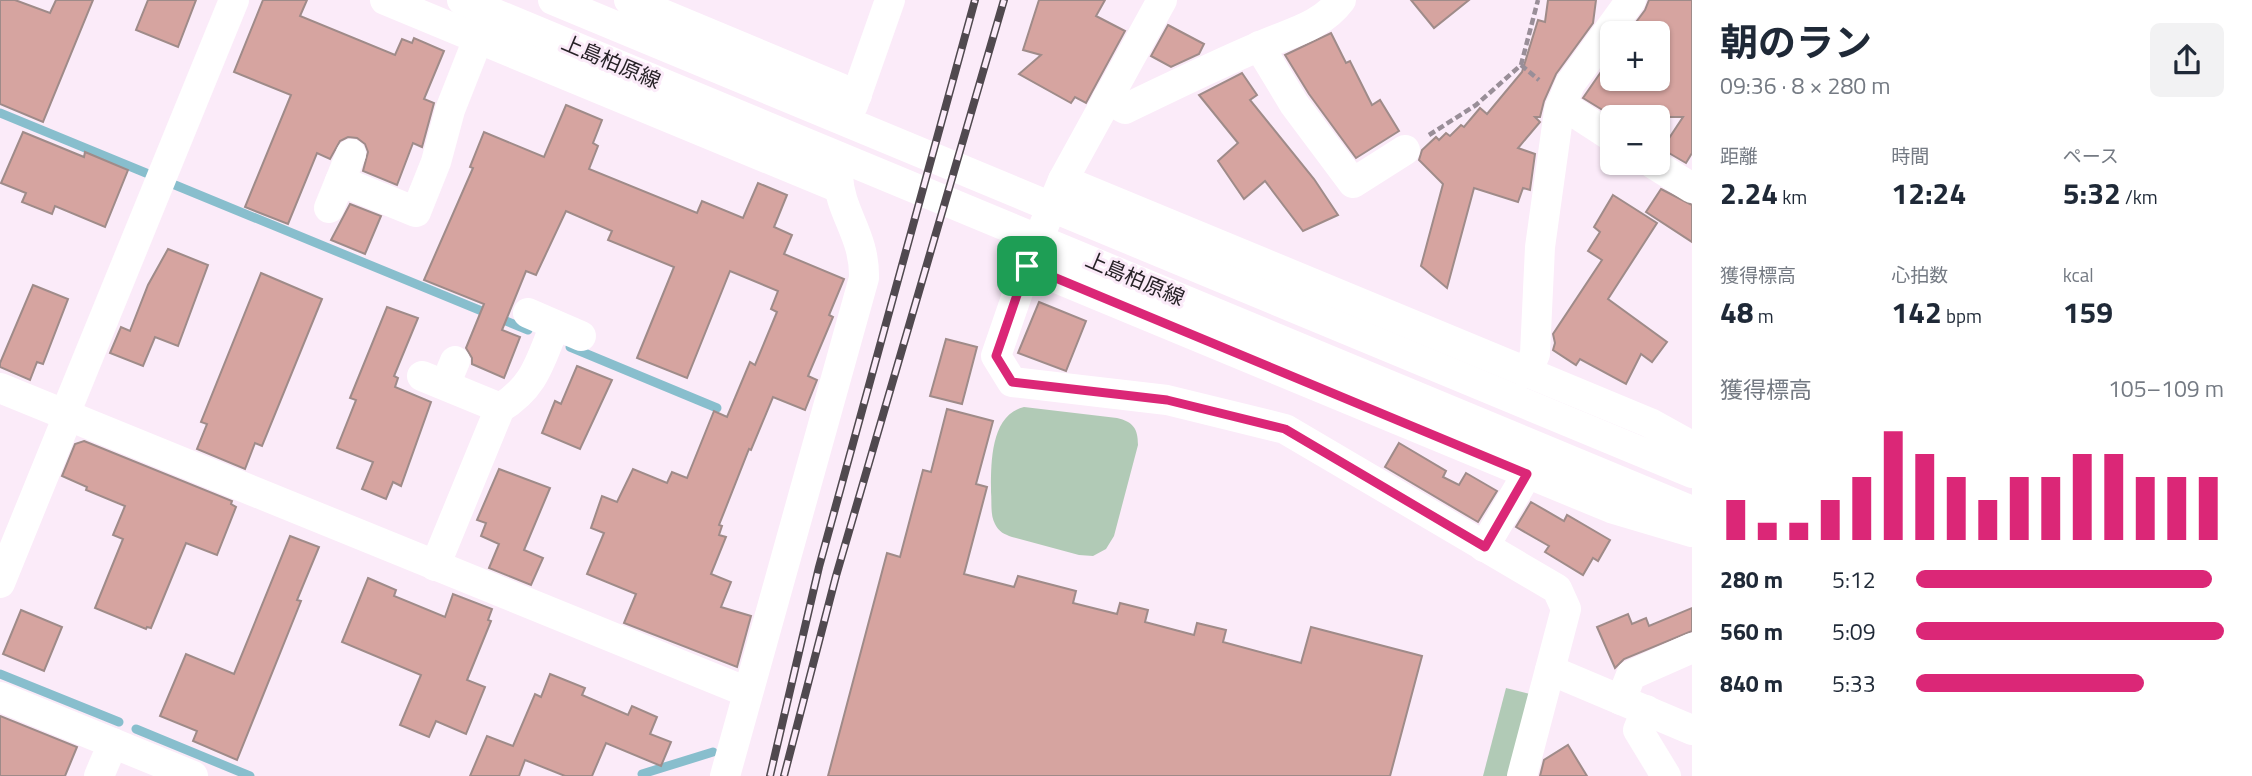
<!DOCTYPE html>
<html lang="ja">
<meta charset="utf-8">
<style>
:root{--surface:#fff;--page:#f2f2f3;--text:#1f2937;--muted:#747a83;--accent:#db2777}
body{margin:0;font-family:"Titillium Web","Noto Sans JP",sans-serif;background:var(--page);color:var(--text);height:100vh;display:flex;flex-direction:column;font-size:26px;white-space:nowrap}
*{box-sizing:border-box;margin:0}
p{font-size:23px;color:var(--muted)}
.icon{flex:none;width:38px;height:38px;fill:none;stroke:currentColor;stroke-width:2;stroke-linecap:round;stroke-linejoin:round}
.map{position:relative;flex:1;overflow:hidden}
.sheet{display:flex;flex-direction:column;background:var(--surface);width:560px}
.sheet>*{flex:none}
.fabs{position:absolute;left:1600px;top:21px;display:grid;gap:14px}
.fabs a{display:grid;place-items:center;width:70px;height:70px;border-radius:10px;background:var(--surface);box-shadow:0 2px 5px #0004;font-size:35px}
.pin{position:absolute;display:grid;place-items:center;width:60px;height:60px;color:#fff;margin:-30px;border-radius:14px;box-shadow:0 4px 10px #0006}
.round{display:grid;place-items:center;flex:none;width:74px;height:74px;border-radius:10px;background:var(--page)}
.head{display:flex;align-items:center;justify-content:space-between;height:119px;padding:0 28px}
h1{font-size:38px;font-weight:700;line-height:52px}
.figures{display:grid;grid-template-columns:repeat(3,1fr);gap:10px;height:119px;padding:7px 28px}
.figures div{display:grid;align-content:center}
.figures b{font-size:30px;font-weight:700}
.figures small{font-size:19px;font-weight:400}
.figures p{font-size:19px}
.chart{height:196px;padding:14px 28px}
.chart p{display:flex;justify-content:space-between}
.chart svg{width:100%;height:126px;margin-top:7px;stroke:var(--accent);stroke-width:6}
ul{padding:0 28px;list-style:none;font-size:23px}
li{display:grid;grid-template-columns:112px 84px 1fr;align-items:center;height:52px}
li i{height:18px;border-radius:9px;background:var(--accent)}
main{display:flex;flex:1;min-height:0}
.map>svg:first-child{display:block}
.green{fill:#b1cab6}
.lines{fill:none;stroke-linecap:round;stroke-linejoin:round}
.stream{stroke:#88becd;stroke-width:9}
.building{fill:#d6a4a0;stroke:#9f8b89;stroke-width:2}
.path{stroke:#998e98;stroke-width:4.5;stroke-dasharray:7 3.5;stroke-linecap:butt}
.minor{stroke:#fff;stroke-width:30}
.rail-casing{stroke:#50494f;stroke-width:8}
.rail{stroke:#fbebf9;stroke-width:5;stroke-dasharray:16;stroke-linecap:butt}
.route-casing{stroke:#fff;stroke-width:14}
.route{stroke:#db2777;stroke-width:9}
.labels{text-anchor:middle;stroke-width:6;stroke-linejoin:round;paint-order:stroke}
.street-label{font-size:21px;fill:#272227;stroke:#fbebf9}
</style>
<main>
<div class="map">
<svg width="1692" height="776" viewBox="0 0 1692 776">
<rect width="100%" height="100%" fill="#fbebf9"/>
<g class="green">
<path d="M1024,407L1117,418C1133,422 1138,428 1138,445L1114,536L1106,549L1093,556L1079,555L1012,537C1004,534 999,532 995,524C990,515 992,502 991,492C991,464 990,415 1024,407Z"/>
<path d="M1506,688L1534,695L1512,776H1483Z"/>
</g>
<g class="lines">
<g class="stream">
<path d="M0,113L146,173"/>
<path d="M175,185L528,330"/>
<path d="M570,347L717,408"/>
<path d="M0,674L119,722"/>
<path d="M136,729L250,776"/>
<path d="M642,774L713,752"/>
</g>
</g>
<g class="building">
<path d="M0,0H15L50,13L56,0H93L43,122L0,104Z"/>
<path d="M148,0H196L178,47L136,30Z"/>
<path d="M263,0H307L300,16L395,55L402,39L412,43L414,38L444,51L424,99L434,103L422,147L413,143L397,185L363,171L368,152L365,144L357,138L348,137L340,141L330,159L317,153L288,224L245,207L291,95L234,72Z"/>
<path d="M1039,0H1105L1096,16L1125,31L1086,103L1075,97L1071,103L1019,74L1041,55L1023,50Z"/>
<path d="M1411,0H1469L1434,28Z"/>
<path d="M1548,0H1596L1593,23L1556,74L1544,101L1540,117H1535L1540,122L1518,148L1535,154L1530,190L1523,188L1518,202L1474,188L1447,288L1421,266L1443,184L1419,160L1422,150L1436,137L1439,140L1446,133L1450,136L1461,125L1464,127L1480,108L1487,114L1522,72L1538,20L1545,22Z"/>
<path d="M1649,0H1692V153L1686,163L1662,149L1683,117H1614L1583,98L1612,56V79H1657V33H1628L1645,10Z"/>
<path d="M1168,25L1204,44L1199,54L1171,67L1151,56Z"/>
<path d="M1331,33L1346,63L1350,61L1372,105L1380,100L1399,131L1356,158L1309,94L1285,55Z"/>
<path d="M1242,73L1257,95L1250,100L1314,179L1338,215L1303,231L1265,181L1244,199L1218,161L1238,143L1199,95Z"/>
<path d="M566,105L602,120L593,143L598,146L589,169L697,213L702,201L743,218L758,183L787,195L774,227L792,235L784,254L844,279L829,315L833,317L808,376L817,380L805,410L773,397L751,450L749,449L719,525L722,526L719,535L726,537L711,574L731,582L721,607L751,616L737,667L624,623L636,594L587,574L604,533L591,528L602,496L617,502L633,469L667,483L672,472L687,478L714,411L727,417L750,362L755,365L777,312L771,309L778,291L730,271L687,378L637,358L674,267L608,240L612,231L566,211L536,275L526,271L502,330L520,337L504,378L472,364V358L466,348L484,304L424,280L473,168L470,167L484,132L544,157Z"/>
<path d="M23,132L84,157L85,152L128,170L105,227L55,206L52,214L22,202L26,193L1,183Z"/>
<path d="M1661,189L1692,205V242L1646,212Z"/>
<path d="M1613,195L1657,223L1608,299L1667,342L1652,362L1641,354L1626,384L1580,359L1576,365L1553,350L1555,343L1553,334L1602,260L1588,251L1600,232L1594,227Z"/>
<path d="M350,204L381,216L365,254L331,240Z"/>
<path d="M168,249L208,265L178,346L155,337L143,366L110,353L121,327L130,331L148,285Z"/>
<path d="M261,273L322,299L262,446L255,443L245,469L197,449L207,424L201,422Z"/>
<path d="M33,285L68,299L43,364L37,362L30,380L0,367V363Z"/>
<path d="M1039,302L1086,321L1066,371L1018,353Z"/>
<path d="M387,307L418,318L394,376L398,378L395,387L431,402L401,486L393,482L386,499L362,489L373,462L337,448L356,400L350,398Z"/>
<path d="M946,339L977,347L962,404L930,396Z"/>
<path d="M577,366L612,380L580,449L542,433L555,401L561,404Z"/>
<path d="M947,409L993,421L976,484L987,487L964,574L1014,587L1018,576L1076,591L1073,603L1117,614L1120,603L1148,610L1145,622L1194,635L1197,623L1226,630L1223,642L1301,663L1311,627L1422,656L1390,776H828L887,553L900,557L923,470L931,472Z"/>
<path d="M84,441L232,501L231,504L236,507L217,555L186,543L151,628L147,627L146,629L95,608L123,539L113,535L125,506L86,490L87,487L62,476L75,444Z"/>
<path d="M1399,443L1446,471L1443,477L1459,485L1466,473L1497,491L1478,522L1385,467Z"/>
<path d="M499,469L550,488L524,550L543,558L531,585L489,568L499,544L481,536L486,523L477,520Z"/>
<path d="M1531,502L1564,521L1567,515L1610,540L1598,561L1593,558L1583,575L1545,552L1549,546L1516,527Z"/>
<path d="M290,536L319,547L297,600L301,601L237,760L193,741L197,731L160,716L186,654L234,674Z"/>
<path d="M368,578L396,590L394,596L445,617L453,594L492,609L488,620L491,621L467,680L485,687L466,734L436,721L429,737L400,725L421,675L342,642Z"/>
<path d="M1692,608V631L1624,659L1615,668L1597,627L1628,614L1632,624L1646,618L1649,626Z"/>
<path d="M21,610L62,627L44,671L3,654Z"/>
<path d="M550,674L585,688L582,695L628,715L632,706L657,717L650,734L671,742L661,766L606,743L592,776H565L525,760L519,776H470L487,736L513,746L535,694L541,697Z"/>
<path d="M0,716L77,747L65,776H0Z"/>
<path d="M1568,745L1587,776H1540L1544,760Z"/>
</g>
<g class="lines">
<g class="path">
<path d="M1521,65L1539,80"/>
<path d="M1429,135L1476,105L1521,65L1538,0"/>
</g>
<g class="minor">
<path d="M385,0L839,188"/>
<path d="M462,0L1692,511"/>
<path d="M553,0L1692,473"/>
<path d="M629,0L857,95"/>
<path d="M1162,0L1063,180L1027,266L996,356L1012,382L1167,400L1285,429L1557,589L1566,609L1522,776"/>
<path d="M1259,46L1294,104L1353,183L1405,150"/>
<path d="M1107,99L1125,109C1169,88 1213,66 1258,47C1288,33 1320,28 1341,0"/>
<path d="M853,105L890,0"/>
<path d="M1560,107L1572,111L1612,137"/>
<path d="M1652,163L1692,188"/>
<path d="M1063,180L1650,423L1692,446"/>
<path d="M340,181L416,212L436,162L450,110L478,39"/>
<path d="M329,208L351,154"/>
<path d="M1027,266L1611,508L1692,532"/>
<path d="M528,313L581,336"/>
<path d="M1527,373L1535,354L1540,247L1559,111L1570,84L1631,0"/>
<path d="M422,376L500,408"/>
<path d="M445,385L455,361"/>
<path d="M0,388L747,692"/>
<path d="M65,414L234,0"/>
<path d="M1484,547L1527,474"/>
<path d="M435,566L500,408C535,387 540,361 555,325"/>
<path d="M0,583L68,416"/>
<path d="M1550,670L1692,730"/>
<path d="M0,697L193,776"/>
<path d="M1621,700L1631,675L1692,648"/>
<path d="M1646,710L1638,730L1666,776"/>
<path d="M99,776L113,743"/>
<path d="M725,776L864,278C865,235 840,214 838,176"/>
</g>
<g class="rail-casing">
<g id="rail">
<path d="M770,776L819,567L975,0"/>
<path d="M784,776L836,576L1004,0"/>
</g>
</g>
<use href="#rail" class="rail"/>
</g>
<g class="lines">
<g class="route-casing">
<path id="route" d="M1027,266L1527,474L1485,547L1285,429L1167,400L1012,382L996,356Z"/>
</g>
<use href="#route" class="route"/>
</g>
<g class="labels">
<g class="street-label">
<text transform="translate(611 62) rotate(23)" y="7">上島柏原線</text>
<text transform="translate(1135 279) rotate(23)" y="7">上島柏原線</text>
</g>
</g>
</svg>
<div class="fabs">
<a>+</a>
<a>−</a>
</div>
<div class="pin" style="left:1027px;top:266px;background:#1e9e55"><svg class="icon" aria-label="arrive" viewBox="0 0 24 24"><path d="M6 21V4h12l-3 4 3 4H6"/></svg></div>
</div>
<section class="sheet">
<div class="head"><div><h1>朝のラン</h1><p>09:36 · 8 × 280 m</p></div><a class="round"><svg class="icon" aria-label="share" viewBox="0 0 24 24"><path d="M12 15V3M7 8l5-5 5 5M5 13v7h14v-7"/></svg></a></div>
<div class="figures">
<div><p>距離</p><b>2.24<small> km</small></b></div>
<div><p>時間</p><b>12:24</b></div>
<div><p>ペース</p><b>5:32<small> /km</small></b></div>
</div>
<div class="figures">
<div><p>獲得標高</p><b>48<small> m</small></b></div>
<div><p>心拍数</p><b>142<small> bpm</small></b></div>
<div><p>kcal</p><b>159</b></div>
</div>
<div class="chart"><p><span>獲得標高</span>105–109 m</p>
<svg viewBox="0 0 160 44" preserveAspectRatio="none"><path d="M5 44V30M15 44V38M25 44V38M35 44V30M45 44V22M55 44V6M65 44V14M75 44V22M85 44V30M95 44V22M105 44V22M115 44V14M125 44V14M135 44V22M145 44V22M155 44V22"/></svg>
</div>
<ul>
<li><b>280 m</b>5:12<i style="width:96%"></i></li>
<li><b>560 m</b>5:09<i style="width:100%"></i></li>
<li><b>840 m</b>5:33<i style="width:74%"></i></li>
</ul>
</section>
</main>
